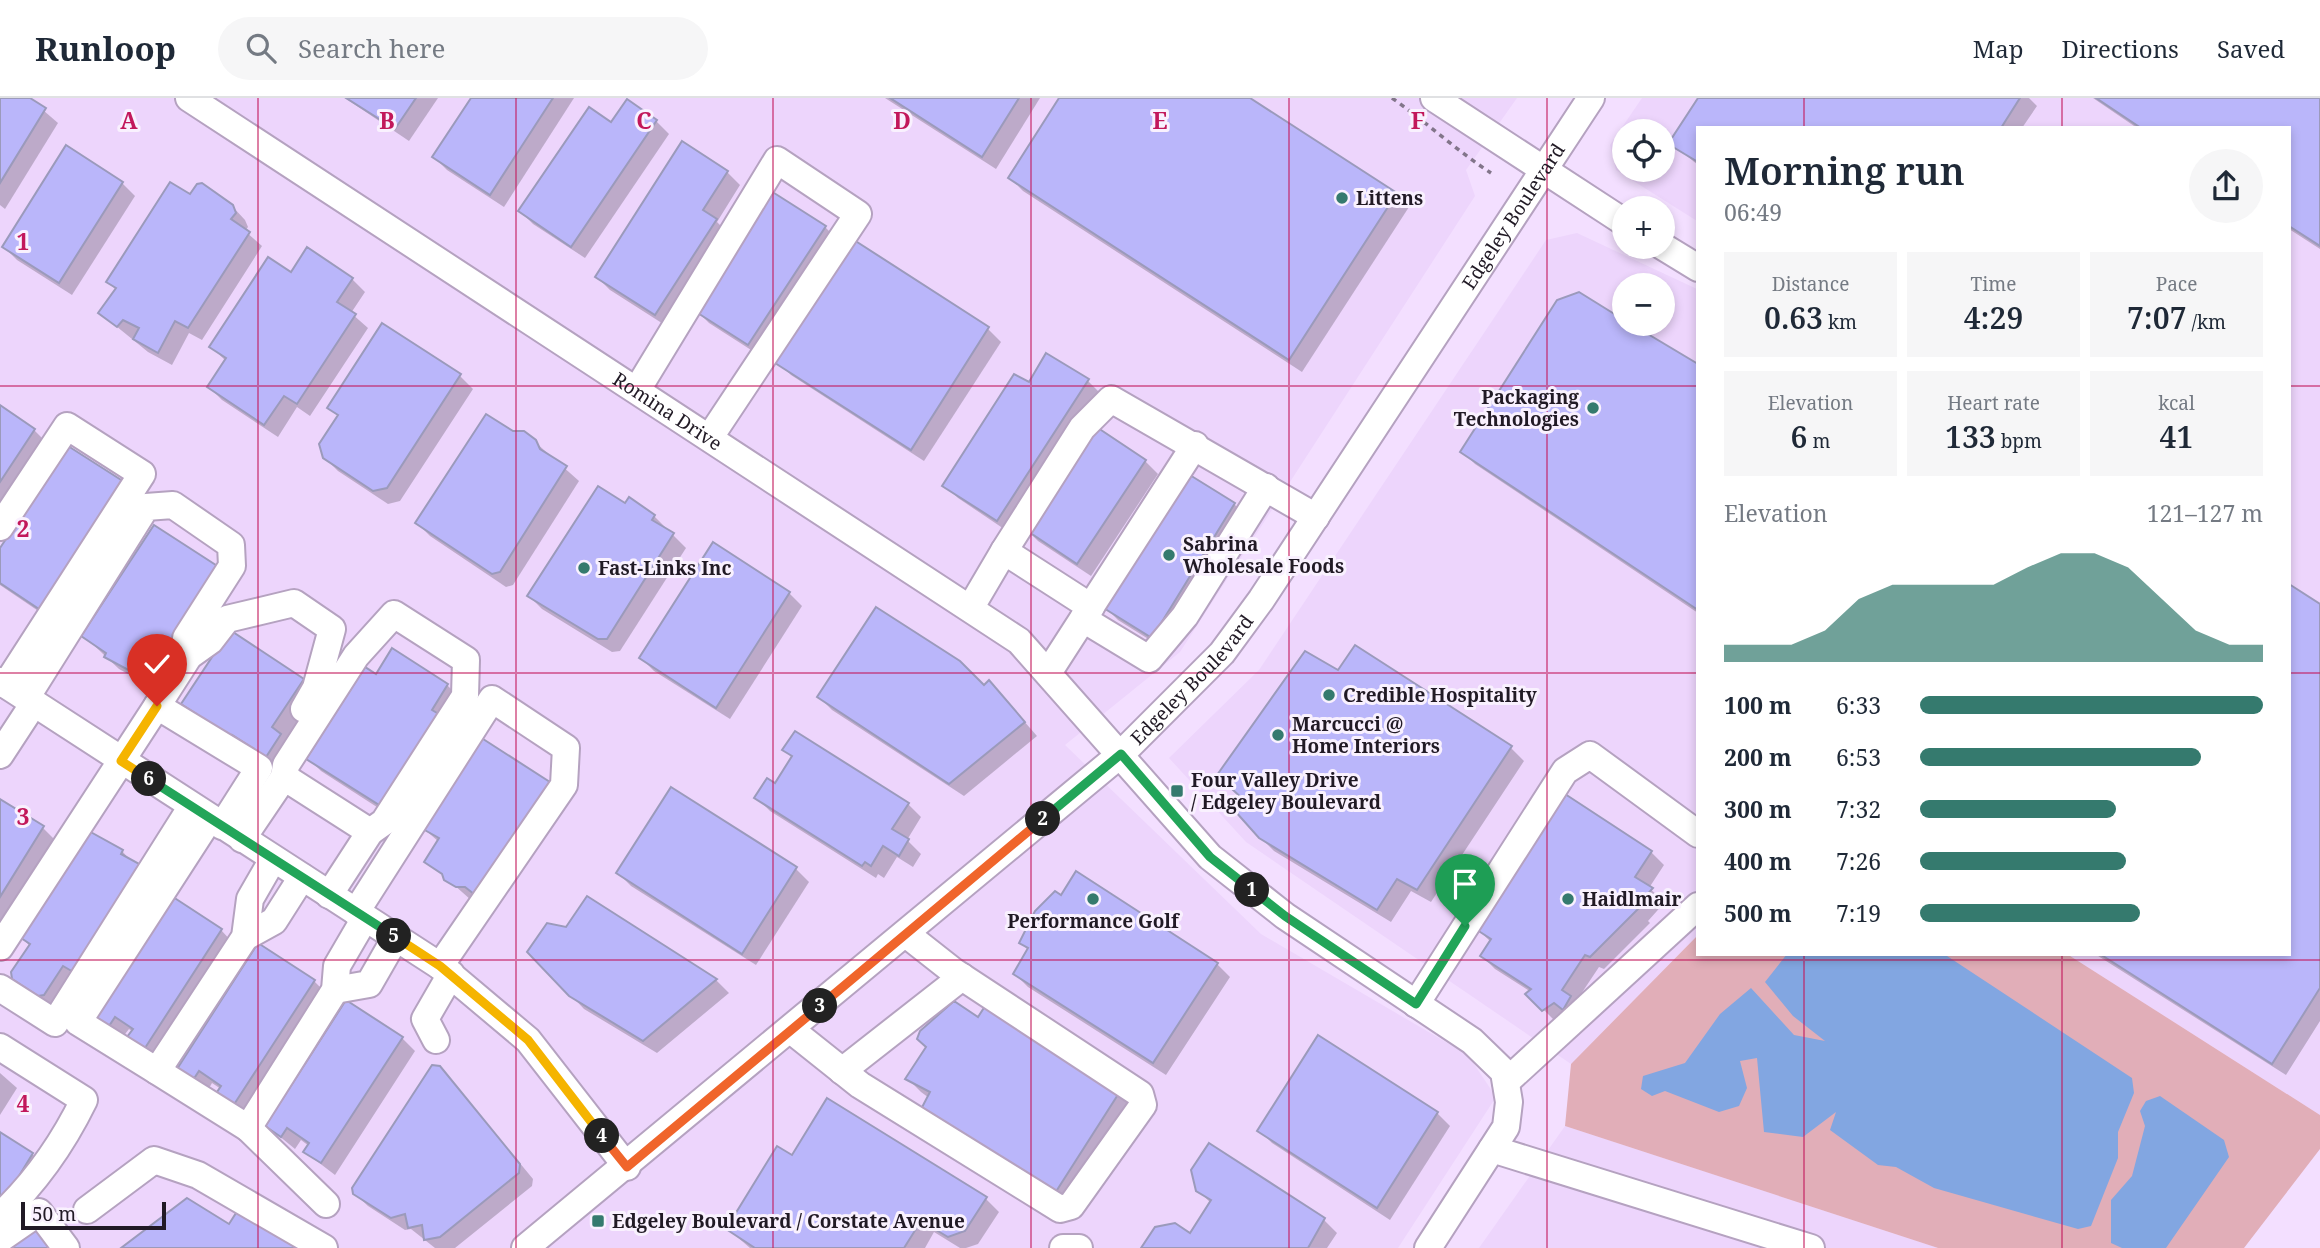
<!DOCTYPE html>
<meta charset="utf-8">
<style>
:root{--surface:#fff;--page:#f6f6f7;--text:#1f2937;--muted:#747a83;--line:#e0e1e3;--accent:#357a6e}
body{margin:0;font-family:"Noto Serif",serif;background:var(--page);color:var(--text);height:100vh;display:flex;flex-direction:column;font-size:26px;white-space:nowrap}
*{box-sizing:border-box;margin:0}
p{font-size:23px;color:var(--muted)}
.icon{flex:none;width:38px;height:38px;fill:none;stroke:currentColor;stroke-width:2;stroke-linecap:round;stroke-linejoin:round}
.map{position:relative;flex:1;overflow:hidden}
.details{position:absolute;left:1696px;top:28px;width:595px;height:830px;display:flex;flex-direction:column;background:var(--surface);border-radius:0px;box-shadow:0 4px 10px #0003}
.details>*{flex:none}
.tools{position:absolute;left:1612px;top:21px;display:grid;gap:14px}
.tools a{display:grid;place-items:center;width:63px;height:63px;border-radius:50%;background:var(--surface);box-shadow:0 4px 10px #0003;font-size:35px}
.scale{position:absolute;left:21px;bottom:18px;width:145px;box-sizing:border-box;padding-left:7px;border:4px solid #211a25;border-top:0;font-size:19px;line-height:24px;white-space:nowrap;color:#211a25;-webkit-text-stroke:5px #f9f1fe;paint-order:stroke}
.pin{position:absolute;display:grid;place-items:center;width:60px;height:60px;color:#fff;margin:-72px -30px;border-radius:50% 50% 50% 0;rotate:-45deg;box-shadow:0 0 7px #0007}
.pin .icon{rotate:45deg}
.km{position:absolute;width:35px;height:35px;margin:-18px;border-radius:50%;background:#222;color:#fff;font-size:19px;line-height:35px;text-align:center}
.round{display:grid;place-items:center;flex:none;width:74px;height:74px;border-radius:37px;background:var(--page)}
.headline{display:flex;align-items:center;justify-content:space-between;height:119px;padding:0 28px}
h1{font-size:38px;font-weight:600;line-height:52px}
.stats{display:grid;grid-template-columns:repeat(3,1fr);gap:10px;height:119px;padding:7px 28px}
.stats div{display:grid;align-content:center;border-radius:0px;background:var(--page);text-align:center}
.stats b{font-size:30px;font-weight:600}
.stats small{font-size:19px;font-weight:400}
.stats p{font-size:19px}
.chart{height:196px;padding:14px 28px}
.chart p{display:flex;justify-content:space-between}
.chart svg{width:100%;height:126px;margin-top:7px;fill:var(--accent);opacity:.7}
ul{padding:0 28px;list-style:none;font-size:23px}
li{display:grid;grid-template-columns:112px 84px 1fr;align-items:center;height:52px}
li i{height:18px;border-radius:9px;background:var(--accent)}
header{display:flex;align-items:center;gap:42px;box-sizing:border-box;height:98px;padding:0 35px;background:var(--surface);border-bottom:2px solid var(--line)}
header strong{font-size:33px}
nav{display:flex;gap:38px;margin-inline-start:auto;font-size:24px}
.search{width:490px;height:63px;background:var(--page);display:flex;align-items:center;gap:18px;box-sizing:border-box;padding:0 24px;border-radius:38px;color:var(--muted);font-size:26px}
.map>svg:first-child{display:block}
.built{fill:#edd5fc;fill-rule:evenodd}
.green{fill:#e1aeb8}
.water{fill:#82a6e1}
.shadow{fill:#0003}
.building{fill:#bab6fa;stroke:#9b9abb;stroke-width:2}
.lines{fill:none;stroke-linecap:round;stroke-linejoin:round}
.minor-casing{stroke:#b5a2c0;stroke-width:30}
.path{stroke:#82758a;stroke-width:3.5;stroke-dasharray:5 5;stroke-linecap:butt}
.minor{stroke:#fff;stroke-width:26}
.split-1-casing{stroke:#fff;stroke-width:14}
.split-2-casing{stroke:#fff;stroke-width:14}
.split-3-casing{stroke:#fff;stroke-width:14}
.split-4-casing{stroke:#fff;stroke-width:14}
.split-5-casing{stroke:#fff;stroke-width:14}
.split-6-casing{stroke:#fff;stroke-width:14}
.split-7-casing{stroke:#fff;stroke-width:14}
.split-1{stroke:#22a559;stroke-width:9}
.split-2{stroke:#22a559;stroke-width:9}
.split-3{stroke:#f0652b;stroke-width:9}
.split-4{stroke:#f0652b;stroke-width:9}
.split-5{stroke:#f5b400;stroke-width:9}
.split-6{stroke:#22a559;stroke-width:9}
.split-7{stroke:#f5b400;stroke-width:9}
.grid{fill:none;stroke:#c2185b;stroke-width:2;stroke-opacity:0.55}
.poi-dot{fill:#357a6e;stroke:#f9f1fe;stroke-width:2.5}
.labels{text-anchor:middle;stroke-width:6;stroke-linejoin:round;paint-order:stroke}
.poi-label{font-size:19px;font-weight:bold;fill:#211a25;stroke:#f9f1fe;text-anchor:start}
.street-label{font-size:19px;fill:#211a25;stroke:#f9f1fe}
.grid-label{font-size:23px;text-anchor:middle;font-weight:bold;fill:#c2185b;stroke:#f9f1fe;stroke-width:6;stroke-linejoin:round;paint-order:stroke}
</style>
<header>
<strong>Runloop</strong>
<div class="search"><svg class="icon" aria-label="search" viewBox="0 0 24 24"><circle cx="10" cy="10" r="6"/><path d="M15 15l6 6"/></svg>Search here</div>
<nav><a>Map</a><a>Directions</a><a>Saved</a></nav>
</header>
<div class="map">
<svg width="2320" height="1150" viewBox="0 0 2320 1150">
<rect width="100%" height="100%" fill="#f3dfff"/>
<g class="built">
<path d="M0,0H1517L1466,72L1475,98L1180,554L1065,647L1261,836L1468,957L1496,999L1398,1150H0Z"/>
<path d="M1642,0H2320V1017L2067,856H2289V30H1698L1697,123L1616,72L1610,47ZM1624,33H1662V72H1624Z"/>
<path d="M1577,135L1697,191V838L1571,966L1246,744L1169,660L1259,572L1546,142ZM1624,187H1662V226H1624Z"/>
<path d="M1565,1028L1938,1150H1479Z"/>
</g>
<path class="green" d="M1697,838L1698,856H2067L2320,1017V1051L2244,1150H1938L1565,1028L1571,966Z"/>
<g class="water">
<path d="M1787,856H1944L2132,980L2134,995L2118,1034V1060L2091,1128L2078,1131L1934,1090L1896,1069L1878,1067L1830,1032L1836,1014L1803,1039L1764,1034L1757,960L1740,963L1747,990L1739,1008L1719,1014L1665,993L1652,998L1641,991L1643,978L1685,965L1720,916L1751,890L1794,937L1825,943L1793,918L1765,884Z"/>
<path d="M2160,998L2224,1042L2229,1059L2166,1150H2122L2111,1145V1102L2132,1078L2145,1028L2140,1013L2146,1003Z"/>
</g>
<g class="shadow">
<path d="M0,0H29L58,25L5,111L0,107Z"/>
<path d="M345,0H438L409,43Z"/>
<path d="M473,0H574L504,109L447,72L434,59Z"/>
<path d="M885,0H1040L996,71Z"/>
<path d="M1062,0H1247L1396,96L1409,109L1302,274L1023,93L1010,80Z"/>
<path d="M1700,0H2029L2037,8L2022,30H1698V67L1671,45Z"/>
<path d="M2093,0H2320V151L2289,131V30H2137Z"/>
<path d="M656,23L669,36L585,160L533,126L520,113L612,27Z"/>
<path d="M727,74L740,87L717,124L729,136L668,229L610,192L597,179Z"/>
<path d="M122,85L135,98L72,197L17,162L4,149Z"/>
<path d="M190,98L232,108L245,122L248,129L245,133L262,148L202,242L189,235L172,267L148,254L100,215L116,192L108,184Z"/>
<path d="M825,129L838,142L762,259L709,225L696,212Z"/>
<path d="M855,144L988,231L1001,244L924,363L791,277L778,264Z"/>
<path d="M352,181L365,194L351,215L368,230L310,318L297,309L278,339L222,302L209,289L226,263L211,249Z"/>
<path d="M1624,224L1698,268V515L1475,366L1462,353Z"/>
<path d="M382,227L460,278L473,291L400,403L388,406L338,373L324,359L339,319L329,309Z"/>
<path d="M1088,283L1101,296L1010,435L958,400L945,387Z"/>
<path d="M0,309L34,332L47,345L0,417Z"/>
<path d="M512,335L535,344L579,383L513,487L506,489L430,438L417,425Z"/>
<path d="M1145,363L1158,376L1091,478L1038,443L1025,430Z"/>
<path d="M1234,406L1247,419L1166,552L1118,522L1105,509Z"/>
<path d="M654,418L686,450L620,553L612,554L542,511L529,498Z"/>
<path d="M0,454L56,525L0,487Z"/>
<path d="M220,472L163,595L119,571L84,538Z"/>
<path d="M2289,488L2320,508V923L2286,977L2095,856H2289Z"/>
<path d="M789,495L802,508L730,621L654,573L641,560Z"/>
<path d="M1339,574L1511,650L1524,663L1431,804L1411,793L1391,824L1274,753L1260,739L1248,705Z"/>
<path d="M376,578L447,587L460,600L397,722L321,673L308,660Z"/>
<path d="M303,583L316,596L285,642L293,650L280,671L197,619L184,606Z"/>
<path d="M984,589L1002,598L1037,638L964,698L832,612L819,599Z"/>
<path d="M785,652L908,706L921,719L907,742L921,756L913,769L897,759L884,780L878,776L876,780L770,713L757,700L775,687L792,660Z"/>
<path d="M552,688L471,802L427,763L439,744L423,730Z"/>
<path d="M671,691L796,771L809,784L756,867L631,788L618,775Z"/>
<path d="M0,703L43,730L56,743L0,833Z"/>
<path d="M122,753L133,765L52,911L14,880L30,848L20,838Z"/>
<path d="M1651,754L1664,767L1649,790L1665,804L1648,823L1650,825L1604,871L1599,869L1575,905L1557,925L1528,896L1531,894L1495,871L1482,858L1491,844L1476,830Z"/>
<path d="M170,799L221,832L234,846L159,962L130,939L133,934L129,931L122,940L94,917Z"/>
<path d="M587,801L716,882L729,895L657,955L584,911L530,854L567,831Z"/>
<path d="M1021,845L1217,866L1230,879L1166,977L1028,889L1015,876L1029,853Z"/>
<path d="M314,883L327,896L247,1020L221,991L212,985L207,994L179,971Z"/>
<path d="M978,921L1126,997L1131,1009L1070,1104L921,994L908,981L928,949Z"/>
<path d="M1319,939L1437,1015L1450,1028L1390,1122L1272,1045L1259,1032Z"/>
<path d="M402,940L415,953L335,1077L305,1054L309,1048L301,1042L295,1051L267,1028Z"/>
<path d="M0,975L17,990L0,1017Z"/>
<path d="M452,983L533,1081L532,1088L455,1150H435L411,1131L405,1132L368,1108L354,1095Z"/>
<path d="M0,1036L32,1056L45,1070L0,1114Z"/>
<path d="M792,1060L986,1101L999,1114L978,1146L966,1150H960L934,1134L925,1150H750L728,1131Z"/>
<path d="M1197,1092L1324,1122L1337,1135L1327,1150H1143L1190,1137L1211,1105Z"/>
</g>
<g class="building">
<path d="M0,0H30L46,10L0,85Z"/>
<path d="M346,0H416L395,31Z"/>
<path d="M471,0H553L490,97L432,59Z"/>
<path d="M890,0H1019L982,59Z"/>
<path d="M1059,0H1250L1397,95L1289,262L1008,80Z"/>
<path d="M1698,0H2020L2001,30H1698V64L1668,46Z"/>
<path d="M2096,0H2320V148L2289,128V30H2141Z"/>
<path d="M627,1L657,22L571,149L518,113L589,9L611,24Z"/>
<path d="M682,43L728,73L703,112L717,121L655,217L595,179Z"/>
<path d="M66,47L123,84L59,185L2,149Z"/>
<path d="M170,84L190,96L197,86L202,85L233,107L236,115L231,121L250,134L188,230L175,223L158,255L133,241L139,230L123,222L117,229L98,215L116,190L106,184Z"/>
<path d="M771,93L826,128L748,247L693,212Z"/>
<path d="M854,142L989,229L911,352L775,265Z"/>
<path d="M307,149L353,180L337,204L356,216L297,306L284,298L264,327L207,289L226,260L209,249L268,159L291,174Z"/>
<path d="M1579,194L1624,222V226H1631L1698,266V512L1460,354L1557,202Z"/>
<path d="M382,225L461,276L387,390L373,393L323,360L319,346L338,317L327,310Z"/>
<path d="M1046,255L1089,281L997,423L942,388L1014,276L1029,284Z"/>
<path d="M0,307L35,331L0,384Z"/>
<path d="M486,316L513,333H524L536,342L540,351L567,368L500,474L492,476L415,425Z"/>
<path d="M1092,326L1146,362L1077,466L1023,430Z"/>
<path d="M68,348L129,387L42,513L0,485V450Z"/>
<path d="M1185,374L1235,405L1152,540L1102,509Z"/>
<path d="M598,388L625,405L629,399L655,417L652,422L674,435L607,541H598L527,498Z"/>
<path d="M154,427L222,471L149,583L104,559L106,555L81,538Z"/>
<path d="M713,444L790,494L716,610L639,560Z"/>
<path d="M2289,486L2320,506V890L2272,966L2100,856H2289Z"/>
<path d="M876,509L960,563L984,587L989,582L1025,624L949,686L817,599Z"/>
<path d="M230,532L304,581L272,629L281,636L266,659L232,637L228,643L218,630L181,606Z"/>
<path d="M1355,547L1512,648L1417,792L1397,781L1377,812L1259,740L1235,713L1246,704L1217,677L1305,553L1338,572Z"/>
<path d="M392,550L448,586L432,612L442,618L384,710L306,661L365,569L376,576Z"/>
<path d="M795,633L909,705L892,731L909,741L899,758L883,748L871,768L865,764L862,768L754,700L767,680L775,685L792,658L782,652Z"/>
<path d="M480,639L553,686L479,800L465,789H456L444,782L442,776L424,764L439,740L421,730Z"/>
<path d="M671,689L797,769L742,856L616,775Z"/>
<path d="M1562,694L1652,753L1635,779L1653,790L1636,809L1638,811L1590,859L1585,857L1562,892L1571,898L1563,912L1554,905L1542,913L1525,896L1531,891L1480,858L1491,841L1474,830Z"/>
<path d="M0,701L44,728L0,799Z"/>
<path d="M87,732L123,752L121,756L143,768L75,875L63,868L44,897L38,898L12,881L11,874L30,846L18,838Z"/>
<path d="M1076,773L1218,865L1153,965L1013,876L1028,850L1019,845L1035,813L1055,793L1061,797Z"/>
<path d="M170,797L222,831L145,950L127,939L133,931L115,919L109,928L92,917Z"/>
<path d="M587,798L717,881L643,943L569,898L527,854L547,825L566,829Z"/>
<path d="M258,845L315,882L233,1008L215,997L221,988L199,973L193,982L177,971Z"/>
<path d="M346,902L403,939L321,1065L303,1054L309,1045L287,1030L281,1039L265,1028Z"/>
<path d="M989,902L1119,995L1057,1092H1038L918,1017L930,994L905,981L926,949L917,941L920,933L954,903L978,919Z"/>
<path d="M1318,937L1438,1014L1377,1110L1257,1033Z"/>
<path d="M432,967L440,968L520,1066L519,1075L440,1139L424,1142L422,1127L408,1130L405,1116L391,1120L353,1096L352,1090Z"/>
<path d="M827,1000L987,1099L965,1133L948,1139L921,1123L904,1150H755L726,1131L777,1048L792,1057Z"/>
<path d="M0,1034L33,1055L5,1101L0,1098Z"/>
<path d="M1209,1045L1325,1120L1308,1150H1141L1155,1129L1175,1125L1190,1135L1211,1102L1196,1093L1191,1072Z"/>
<path d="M187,1100L229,1126L238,1112L298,1150H121Z"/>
<path d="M30,1123L50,1150H1Z"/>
</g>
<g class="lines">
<g class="minor-casing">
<g id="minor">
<path id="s1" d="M189,0L1019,543L1210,759L1285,818L1472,943L1504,974L1509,1004L1506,1029L1428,1150"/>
<path d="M1434,0L1624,124"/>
<path d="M1662,148L1698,170"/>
<path d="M637,292L777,62L858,116L710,339"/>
<path d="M0,429L67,328L142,376L6,587"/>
<path d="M1004,453L1082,330L1111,301L1316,419"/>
<path d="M971,509L1004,453L1091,509"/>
<path d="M1083,521L1149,561L1185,518L1266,389"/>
<path d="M1048,575L1195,347"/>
<path d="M0,583L440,868L528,942L627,1069"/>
<path d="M26,600L146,409L173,407L231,447L232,468L186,540L189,558"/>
<path d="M157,608L189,558L210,543L227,521L294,505L332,531L316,590L304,611"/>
<path d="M0,657L34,605"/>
<path d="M284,679L286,667L356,558L394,516L466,562L465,598L384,724L370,734"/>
<path d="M210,720L78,924L157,973L245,839L250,801L273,761"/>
<path d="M242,741L284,679L370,734L329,797"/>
<path d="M356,814L492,601L566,650L564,687L440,868"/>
<path d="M245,839L274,823L302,779"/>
<path d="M0,849L157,608L259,670L222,728"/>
<path d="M0,890L55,925L192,708"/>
<path d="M335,892L369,886L396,839"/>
<path d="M1416,906L1565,673L1590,657L1698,736"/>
<path d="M791,932L860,987L1060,1111L1071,1108L1143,1007L1140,996L953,873L906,836"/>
<path d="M436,942L425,921L451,876"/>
<path d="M0,949L84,1002C63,1045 35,1085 0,1118"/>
<path d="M157,973L248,1030L335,892L337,868L365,820"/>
<path d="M842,973L962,879"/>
<path d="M1506,984L1698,808"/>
<path d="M248,1030L326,1106"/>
<path d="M1492,1051L1811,1150"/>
<path d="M87,1112L154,1062L198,1077L324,1150"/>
<path d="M0,1141L39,1114L66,1150"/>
<path id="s2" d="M525,1150L1121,656L1222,555L1261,502L1591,0"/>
<path d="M1063,1150H1079"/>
</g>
</g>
<path class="path" d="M1392,0C1426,24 1456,52 1491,75"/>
<use href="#minor" class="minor"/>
</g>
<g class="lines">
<g class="split-1-casing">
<path id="split-1" d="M1252,792L1285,818L1416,906L1465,828"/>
</g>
<g class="split-2-casing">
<path id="split-2" d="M1043,721L1121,656L1210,759L1252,792"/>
</g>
<g class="split-3-casing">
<path id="split-3" d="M820,908L1043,721"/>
</g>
<g class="split-4-casing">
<path id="split-4" d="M602,1038L627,1069L820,908"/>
</g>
<g class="split-5-casing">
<path id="split-5" d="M394,838L440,868L528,942L602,1038"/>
</g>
<g class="split-6-casing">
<path id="split-6" d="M149,681L394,838"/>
</g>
<g class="split-7-casing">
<path id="split-7" d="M149,681L121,663L157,608"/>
</g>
<use href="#split-1" class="split-1"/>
<use href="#split-2" class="split-2"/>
<use href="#split-3" class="split-3"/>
<use href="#split-4" class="split-4"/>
<use href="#split-5" class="split-5"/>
<use href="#split-6" class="split-6"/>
<use href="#split-7" class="split-7"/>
</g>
<path class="grid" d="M258,0V1150M516,0V1150M773,0V1150M1031,0V1150M1289,0V1150M1547,0V1150M1804,0V30M2062,0V30M0,288H1698M2289,288H2320M0,575H1698M2289,575H2320M1804,856V1150M2062,856V1150M0,862H2320"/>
<g class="poi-dot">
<circle cx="1342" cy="100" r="7"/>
<circle cx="1593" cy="310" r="7"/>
<circle cx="1169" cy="457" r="7"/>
<circle cx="584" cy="470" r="7"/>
<circle cx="1329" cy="597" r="7"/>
<circle cx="1278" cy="637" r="7"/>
<rect x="1170" y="686" width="14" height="14" rx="3.5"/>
<circle cx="1093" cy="801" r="7"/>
<circle cx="1568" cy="801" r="7"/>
<rect x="591" y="1116" width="14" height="14" rx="3.5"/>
</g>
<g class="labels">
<g class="poi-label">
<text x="1356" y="107">Littens</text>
<text x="1579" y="306" text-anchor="end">Packaging<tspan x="1579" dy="22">Technologies</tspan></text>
<text x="1183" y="453">Sabrina<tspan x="1183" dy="22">Wholesale Foods</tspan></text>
<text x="598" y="477">Fast-Links Inc</text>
<text x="1343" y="604">Credible Hospitality</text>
<text x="1292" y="633">Marcucci @<tspan x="1292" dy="22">Home Interiors</tspan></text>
<text x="1191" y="689">Four Valley Drive<tspan x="1191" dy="22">/ Edgeley Boulevard</tspan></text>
<text x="1582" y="808">Haidlmair</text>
<text x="1093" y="830" text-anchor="middle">Performance Golf</text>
<text x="612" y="1130">Edgeley Boulevard / Corstate Avenue</text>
</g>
<g class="street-label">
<text dy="7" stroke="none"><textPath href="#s2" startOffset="1442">Edgeley Boulevard</textPath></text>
<text dy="7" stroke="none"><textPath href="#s1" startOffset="572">Romina Drive</textPath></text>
<text dy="7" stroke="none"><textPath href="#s2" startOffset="877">Edgeley Boulevard</textPath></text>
</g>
</g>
<g class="grid-label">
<text x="129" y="31">A</text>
<text x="387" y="31">B</text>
<text x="644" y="31">C</text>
<text x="902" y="31">D</text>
<text x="1160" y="31">E</text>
<text x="1418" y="31">F</text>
<text x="23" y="152">1</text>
<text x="23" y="439">2</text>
<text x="23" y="727">3</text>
<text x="23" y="1014">4</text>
</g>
</svg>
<div class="tools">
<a><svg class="icon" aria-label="locate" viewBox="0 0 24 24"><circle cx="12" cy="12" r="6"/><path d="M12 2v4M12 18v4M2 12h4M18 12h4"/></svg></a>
<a>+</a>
<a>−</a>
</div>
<div class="scale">50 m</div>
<div class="pin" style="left:1465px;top:828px;background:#1e9e55"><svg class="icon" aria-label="arrive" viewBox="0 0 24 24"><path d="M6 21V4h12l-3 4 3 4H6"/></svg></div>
<div class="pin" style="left:157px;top:608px;background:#d93025"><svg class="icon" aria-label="check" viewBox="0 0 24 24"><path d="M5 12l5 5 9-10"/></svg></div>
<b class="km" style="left:1252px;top:792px">1</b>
<b class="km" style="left:1043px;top:721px">2</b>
<b class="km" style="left:820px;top:908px">3</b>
<b class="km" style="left:602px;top:1038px">4</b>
<b class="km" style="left:394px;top:838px">5</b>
<b class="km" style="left:149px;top:681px">6</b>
<section class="details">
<div class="headline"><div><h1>Morning run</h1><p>06:49</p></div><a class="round"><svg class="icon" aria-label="share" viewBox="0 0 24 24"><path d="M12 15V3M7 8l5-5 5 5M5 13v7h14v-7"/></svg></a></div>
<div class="stats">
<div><p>Distance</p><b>0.63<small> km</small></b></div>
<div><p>Time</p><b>4:29</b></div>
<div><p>Pace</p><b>7:07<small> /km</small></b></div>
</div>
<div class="stats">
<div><p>Elevation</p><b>6<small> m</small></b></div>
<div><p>Heart rate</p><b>133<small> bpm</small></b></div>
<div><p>kcal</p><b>41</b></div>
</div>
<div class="chart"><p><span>Elevation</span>121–127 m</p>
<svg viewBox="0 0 160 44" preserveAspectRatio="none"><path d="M0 44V38L10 38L20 38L30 33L40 22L50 17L60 17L70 17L80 17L90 11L100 6L110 6L120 11L130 22L140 33L150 38L160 38V44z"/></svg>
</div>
<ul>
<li><b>100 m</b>6:33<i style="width:100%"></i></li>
<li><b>200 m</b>6:53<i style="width:82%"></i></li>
<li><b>300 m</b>7:32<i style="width:57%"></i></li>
<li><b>400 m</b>7:26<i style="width:60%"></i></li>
<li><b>500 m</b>7:19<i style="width:64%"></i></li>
</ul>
</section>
</div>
